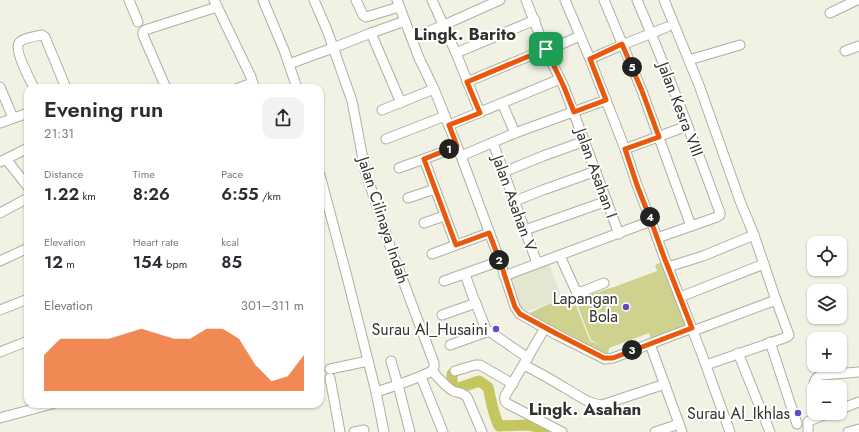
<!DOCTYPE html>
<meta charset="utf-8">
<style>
:root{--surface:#fff;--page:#f2f2f3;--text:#2b2b33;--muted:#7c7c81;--accent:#ea580c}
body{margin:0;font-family:Jost,sans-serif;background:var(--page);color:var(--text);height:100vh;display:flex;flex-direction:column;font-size:15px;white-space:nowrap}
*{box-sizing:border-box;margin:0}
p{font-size:13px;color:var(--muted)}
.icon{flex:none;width:22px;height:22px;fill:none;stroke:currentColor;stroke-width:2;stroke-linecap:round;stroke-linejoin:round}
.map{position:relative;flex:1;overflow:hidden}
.panel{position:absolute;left:24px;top:84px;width:300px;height:324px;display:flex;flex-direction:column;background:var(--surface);border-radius:12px;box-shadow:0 1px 3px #0004}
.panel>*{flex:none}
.buttons{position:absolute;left:807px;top:236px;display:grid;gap:8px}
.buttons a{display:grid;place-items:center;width:40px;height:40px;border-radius:8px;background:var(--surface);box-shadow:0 1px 3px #0004;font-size:20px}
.pin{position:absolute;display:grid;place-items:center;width:34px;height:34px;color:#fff;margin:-17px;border-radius:8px;box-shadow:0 2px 6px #0006}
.km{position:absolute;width:20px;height:20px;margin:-10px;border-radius:50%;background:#222;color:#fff;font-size:11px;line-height:20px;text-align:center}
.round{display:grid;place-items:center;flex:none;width:42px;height:42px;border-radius:12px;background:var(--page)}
.head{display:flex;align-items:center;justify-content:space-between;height:68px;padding:0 20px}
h1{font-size:22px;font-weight:600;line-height:30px}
.metrics{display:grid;grid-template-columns:repeat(3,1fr);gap:6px;height:68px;padding:4px 20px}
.metrics div{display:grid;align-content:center}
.metrics b{font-size:17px;font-weight:600}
.metrics small{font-size:11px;font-weight:400}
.metrics p{font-size:11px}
.chart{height:112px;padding:8px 20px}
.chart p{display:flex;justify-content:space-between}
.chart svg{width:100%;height:72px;margin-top:4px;fill:var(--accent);opacity:.7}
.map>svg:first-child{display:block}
.built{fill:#e5e6d2}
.green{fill:#cfd18f}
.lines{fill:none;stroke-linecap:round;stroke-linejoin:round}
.river{stroke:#c6c660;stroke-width:11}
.minor-casing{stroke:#afafa2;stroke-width:11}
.minor{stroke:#fff;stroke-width:9}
.route-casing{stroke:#fff;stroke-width:8}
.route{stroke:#ea580c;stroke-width:5}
.poi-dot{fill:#6748c0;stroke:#fff;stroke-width:1.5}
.labels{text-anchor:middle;stroke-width:4;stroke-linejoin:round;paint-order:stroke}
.street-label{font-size:16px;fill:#32332d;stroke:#fff}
.poi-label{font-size:16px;fill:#32332d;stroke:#fff;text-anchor:end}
.neighbourhood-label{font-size:17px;font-weight:bold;fill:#32332d;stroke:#fff}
</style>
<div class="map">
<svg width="859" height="432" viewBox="0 0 859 432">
<rect width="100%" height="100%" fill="#f1f1e4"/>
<path class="built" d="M549,264L562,298L521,314L507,279Z"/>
<path class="green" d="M662,262L689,329L652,343L649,333L646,334L609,348L607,359L526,315C538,309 559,298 573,298L590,341L601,345L591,340L575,299L614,287L657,271L655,265Z"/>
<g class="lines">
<path class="river" d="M452,374V382L454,388H459L479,381L488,387C491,400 493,414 499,426L527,425L534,426L544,432"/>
<g class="minor-casing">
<g id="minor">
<path d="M129,0L138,22"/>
<path d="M214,0L251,77L254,88"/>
<path d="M263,0L284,50L297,88"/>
<path d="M314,0L327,30L352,101L365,170L390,246L434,363V367L432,371"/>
<path d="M356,0L363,15L366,17L399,7"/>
<path d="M397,0L419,58L434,89L461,156L500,261L515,307L520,314L557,335L605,359L613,358L692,328"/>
<path d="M432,0L456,53L480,113"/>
<path d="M526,0L546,51L564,87L619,234"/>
<path d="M565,0L590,59L625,149L637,185L651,221L664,257L701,352L730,432"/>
<path d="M604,0L642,91L691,226"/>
<path d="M637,0C667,70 694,141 720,213V215L717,217L657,238"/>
<path d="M664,0L699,85L740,201L754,235L776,300L693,331"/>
<path d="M830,13L857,0"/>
<path d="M412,38L444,25L500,0"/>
<path d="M546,51L580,36"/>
<path d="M845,51L859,46"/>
<path d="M456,53L535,20"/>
<path d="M590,59L622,45L667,27"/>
<path d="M689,60L740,45"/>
<path d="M289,64L333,48L371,33"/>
<path d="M467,82L546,49"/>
<path d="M0,87L13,118"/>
<path d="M34,88C30,80 14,50 19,43C22,38 37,36 42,35L45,37L66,88"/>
<path d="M166,88L143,35V32L145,30L217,7"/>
<path d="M238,88L253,83"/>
<path d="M401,103L371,33L405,21"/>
<path d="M502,103L515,133"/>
<path d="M382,110L434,89"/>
<path d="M0,123L28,113"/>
<path d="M449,125L560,79"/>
<path d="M386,139L445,116"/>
<path d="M493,143L537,263"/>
<path d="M625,149L687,126"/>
<path d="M461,156L515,133L606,100"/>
<path d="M6,159L28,187"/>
<path d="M424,159L456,245"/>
<path d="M0,162L28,148"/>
<path d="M399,168L457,147"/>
<path d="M504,172L543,156L585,141"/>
<path d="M320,175L346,273L376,392L384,432"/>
<path d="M408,198L435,189"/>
<path d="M515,201L543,190L596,171"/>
<path d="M0,213L26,199"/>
<path d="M424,223L444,216"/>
<path d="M525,230L607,201"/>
<path d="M432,254L489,233"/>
<path d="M560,256L576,291L581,292L604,283"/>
<path d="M0,261L28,248"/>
<path d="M668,267L703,256L754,235"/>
<path d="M465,274L472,294L486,329L528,358"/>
<path d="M504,276L651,221"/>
<path d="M444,281L500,261"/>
<path d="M680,297L764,264"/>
<path d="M0,310L28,299"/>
<path d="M442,315L476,303"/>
<path d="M545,328L505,396C504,400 505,402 508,404L562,432"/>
<path d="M770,342L797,424"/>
<path d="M650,344L682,432"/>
<path d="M450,345L489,331"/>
<path d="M0,352L28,341"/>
<path d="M738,353L770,432"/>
<path d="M391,361L398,385L410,432"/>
<path d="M524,365C538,372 552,380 565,388C578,395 588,404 602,405L665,384"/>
<path d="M706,365L787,337L789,335L776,300"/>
<path d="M330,369L368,361"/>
<path d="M432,371C438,377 445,386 453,391C458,393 463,392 467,397L482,432"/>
<path d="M455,371L475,365H480L513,384"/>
<path d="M421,377L443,432"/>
<path d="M330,378L340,432"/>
<path d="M376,392C395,386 414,380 432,371"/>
<path d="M814,398C814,389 811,378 822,375L859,372"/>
<path d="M840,409L859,402"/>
<path d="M0,418L52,404"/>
<path d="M354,432L364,430"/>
<path d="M655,432L679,424"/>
<path d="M808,432V422L809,421L829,413"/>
<path d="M848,432L859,429"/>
</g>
</g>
<use href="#minor" class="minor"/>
</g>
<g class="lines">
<g class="route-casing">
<path id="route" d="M622,44L642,91L659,137L625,149L637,185L651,221L664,257L692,328L613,358H604L557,334L520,314L515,307L510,292L500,261L489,233L456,245L424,159L457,146L449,125L480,113L467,82L546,49L564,87L574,112L606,100L590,59Z"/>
</g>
<use href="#route" class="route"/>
</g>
<g class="poi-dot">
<circle cx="626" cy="307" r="4"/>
<circle cx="496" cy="329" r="4"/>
<circle cx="798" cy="413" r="4"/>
</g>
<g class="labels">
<g class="street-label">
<text transform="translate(681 109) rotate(69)" y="6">Jalan Kesra VIII</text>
<text transform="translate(597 173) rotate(70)" y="6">Jalan Asahan I</text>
<text transform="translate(515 203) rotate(70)" y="6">Jalan Asahan V</text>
<text transform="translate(384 220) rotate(72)" y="6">Jalan Cilinaya Indah</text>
</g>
<g class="poi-label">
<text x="618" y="304">Lapangan<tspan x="618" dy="18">Bola</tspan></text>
<text x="488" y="335">Surau Al_Husaini</text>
<text x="790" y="419">Surau Al_Ikhlas</text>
</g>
<g class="neighbourhood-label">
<text x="465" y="40">Lingk. Barito</text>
<text x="585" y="415">Lingk. Asahan</text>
</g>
</g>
</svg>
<div class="buttons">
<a><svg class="icon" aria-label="locate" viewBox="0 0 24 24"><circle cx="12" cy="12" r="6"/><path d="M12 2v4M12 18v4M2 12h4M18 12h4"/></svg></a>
<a><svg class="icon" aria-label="layers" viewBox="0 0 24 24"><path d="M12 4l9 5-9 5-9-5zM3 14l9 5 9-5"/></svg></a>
<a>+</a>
<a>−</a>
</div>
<div class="pin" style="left:546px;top:49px;background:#1e9e55"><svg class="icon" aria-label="arrive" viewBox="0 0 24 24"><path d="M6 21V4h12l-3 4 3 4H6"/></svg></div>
<b class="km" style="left:449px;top:149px">1</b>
<b class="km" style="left:499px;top:260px">2</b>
<b class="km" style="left:632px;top:350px">3</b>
<b class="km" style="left:650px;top:217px">4</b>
<b class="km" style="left:632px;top:67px">5</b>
<section class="panel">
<div class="head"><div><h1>Evening run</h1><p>21:31</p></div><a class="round"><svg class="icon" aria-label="share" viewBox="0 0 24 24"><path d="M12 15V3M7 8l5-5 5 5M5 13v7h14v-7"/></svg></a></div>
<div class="metrics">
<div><p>Distance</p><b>1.22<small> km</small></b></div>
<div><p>Time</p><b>8:26</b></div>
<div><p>Pace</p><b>6:55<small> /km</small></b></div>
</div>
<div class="metrics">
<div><p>Elevation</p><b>12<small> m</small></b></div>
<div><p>Heart rate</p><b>154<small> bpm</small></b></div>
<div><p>kcal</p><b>85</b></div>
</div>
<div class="chart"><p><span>Elevation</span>301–311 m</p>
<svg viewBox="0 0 160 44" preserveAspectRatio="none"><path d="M0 44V22L10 12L20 12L30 12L40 12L50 9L60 6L70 9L80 12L90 12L100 6L110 6L120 12L130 28L140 38L150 35L160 22V44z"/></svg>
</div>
</section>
</div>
